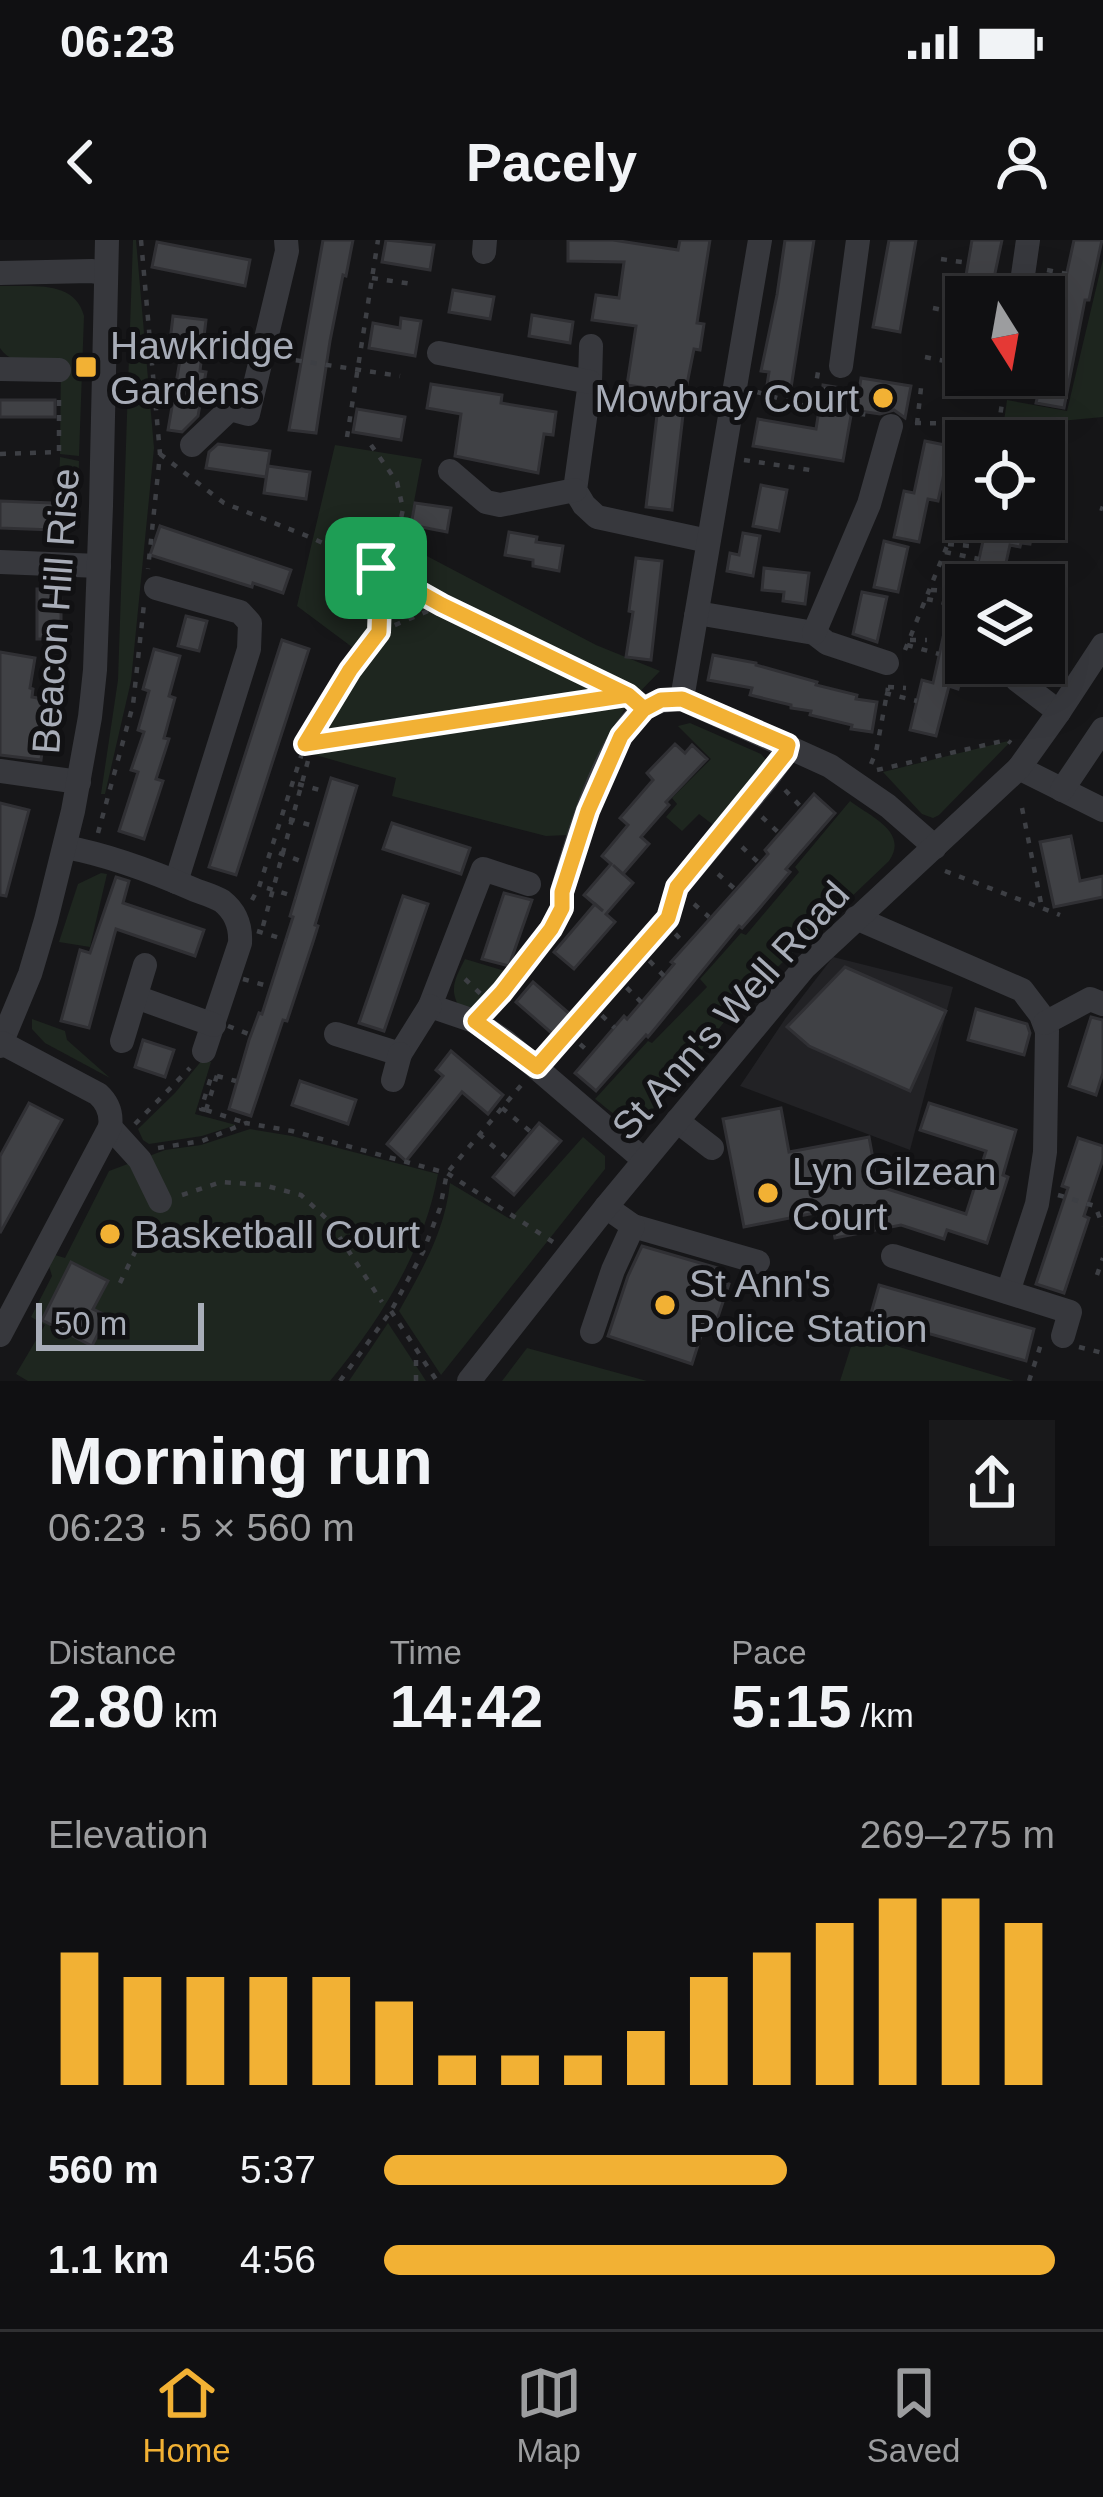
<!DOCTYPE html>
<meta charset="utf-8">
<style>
:root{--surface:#101012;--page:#19191b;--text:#f1f3f6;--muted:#9c9d9f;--line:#303032;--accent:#f2b134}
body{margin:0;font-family:Arial,sans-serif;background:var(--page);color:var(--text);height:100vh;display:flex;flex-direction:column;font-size:45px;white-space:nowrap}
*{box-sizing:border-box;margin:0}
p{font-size:39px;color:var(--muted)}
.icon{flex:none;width:66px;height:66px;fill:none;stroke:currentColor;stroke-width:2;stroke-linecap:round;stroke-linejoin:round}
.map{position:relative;height:1141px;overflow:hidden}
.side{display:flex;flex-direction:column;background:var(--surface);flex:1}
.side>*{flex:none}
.needle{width:78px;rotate:169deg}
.tools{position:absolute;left:945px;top:36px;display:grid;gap:24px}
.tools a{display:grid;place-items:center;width:120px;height:120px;border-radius:0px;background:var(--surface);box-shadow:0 12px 48px #0002,0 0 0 3px var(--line);font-size:60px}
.scale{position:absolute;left:36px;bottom:30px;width:168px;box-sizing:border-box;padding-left:12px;border:6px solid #a8adb8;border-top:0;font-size:33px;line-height:42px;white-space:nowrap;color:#a8adb8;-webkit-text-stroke:9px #111113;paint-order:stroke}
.pin{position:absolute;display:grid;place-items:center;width:102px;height:102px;color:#fff;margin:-51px;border-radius:24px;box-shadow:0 6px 18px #0006}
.round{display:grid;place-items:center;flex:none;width:126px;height:126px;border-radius:0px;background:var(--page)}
.head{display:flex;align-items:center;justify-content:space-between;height:204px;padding:0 48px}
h1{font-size:66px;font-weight:600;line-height:90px}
.figures{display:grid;grid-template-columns:repeat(3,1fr);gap:18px;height:204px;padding:12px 48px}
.figures div{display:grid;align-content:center}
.figures b{font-size:60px;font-weight:600}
.figures small{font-size:33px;font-weight:400}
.figures p{font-size:33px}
.chart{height:336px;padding:24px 48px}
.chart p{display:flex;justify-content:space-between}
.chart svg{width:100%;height:216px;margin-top:12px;stroke:var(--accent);stroke-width:6}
ul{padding:0 48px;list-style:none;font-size:39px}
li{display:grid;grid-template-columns:192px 144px 1fr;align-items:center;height:90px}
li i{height:30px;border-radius:15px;background:var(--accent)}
.status{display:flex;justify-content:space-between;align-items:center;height:84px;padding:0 60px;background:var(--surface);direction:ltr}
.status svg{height:33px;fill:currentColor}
header{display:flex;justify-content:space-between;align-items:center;height:156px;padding:0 48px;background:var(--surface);font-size:54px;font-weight:600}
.dock{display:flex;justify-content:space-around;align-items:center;height:168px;border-top:3px solid var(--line);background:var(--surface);font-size:33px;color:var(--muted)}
.dock a{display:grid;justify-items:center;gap:6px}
.dock .current{color:var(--accent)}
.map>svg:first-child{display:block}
.built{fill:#222225}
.green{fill:#1e261f}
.building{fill:#404145;stroke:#303034;stroke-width:3}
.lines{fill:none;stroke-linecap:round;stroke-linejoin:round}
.path{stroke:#3d3f44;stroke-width:4.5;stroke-dasharray:6 9;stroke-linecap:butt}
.minor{stroke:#37383d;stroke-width:24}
.path-bridge{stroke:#3d3f44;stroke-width:4.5;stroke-dasharray:6 9;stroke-linecap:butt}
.route-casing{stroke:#fff;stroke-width:24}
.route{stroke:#f2b134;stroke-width:15}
.poi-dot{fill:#f2b134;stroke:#111113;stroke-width:4.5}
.labels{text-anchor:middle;stroke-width:10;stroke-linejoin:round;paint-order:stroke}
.poi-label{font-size:39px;fill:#a8adb8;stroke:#111113;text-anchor:start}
.street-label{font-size:39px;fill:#a8adb8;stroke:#111113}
</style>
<div class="status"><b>06:23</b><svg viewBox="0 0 49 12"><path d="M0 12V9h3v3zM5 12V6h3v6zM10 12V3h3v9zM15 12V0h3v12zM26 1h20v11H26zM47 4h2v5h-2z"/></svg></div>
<header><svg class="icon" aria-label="back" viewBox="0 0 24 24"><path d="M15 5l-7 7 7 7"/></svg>Pacely<svg class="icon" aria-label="person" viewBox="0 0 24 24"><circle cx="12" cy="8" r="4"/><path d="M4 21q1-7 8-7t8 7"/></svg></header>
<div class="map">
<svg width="1103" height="1141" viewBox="0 0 1103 1141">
<rect width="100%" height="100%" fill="#161618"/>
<path class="built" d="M833,717L953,747L910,910L740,846L785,779Z"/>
<g class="green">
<path d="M133,0H136L154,208L131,441L105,554H101L118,440Z"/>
<path d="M1103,19V177L1039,183L1004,181L1007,160L1067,171Z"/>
<path d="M0,46C30,47 75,39 84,76L79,216L60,214L61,122C39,121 13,128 0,108Z"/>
<path d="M335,205L422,219L406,305L596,405L660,431L626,466L599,517L568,595L546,596L392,556L396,538L298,510L311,483L356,410L297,366Z"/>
<path d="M60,217L79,221L77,290H57Z"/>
<path d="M690,483L761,514L768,522L716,587L699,574L682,591L666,577L677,564L672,558L711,519L678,486Z"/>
<path d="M1012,500L939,575L933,578L922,574L883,532Z"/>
<path d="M850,561C871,577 909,592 889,621L739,764L643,881C622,885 611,871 595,859L648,801L652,803L707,747L700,739L741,693L746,695L799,632L795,627Z"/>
<path d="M101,633L107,634L90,707L59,702L78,644Z"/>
<path d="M465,719L515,734L472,769L460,768C448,749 456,737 465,719Z"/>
<path d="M32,779L65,791L67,800L110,838L45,803L32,789Z"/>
<path d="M203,819L211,822L195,874L236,885L202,896L149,904L143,900L138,889L175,853Z"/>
<path d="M250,889L292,896L438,934C424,1012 380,1080 330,1141H28L16,1134L45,1085L31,1077L52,1036L49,1026L55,1015L65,1018L109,931L165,910L201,905Z"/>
<path d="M583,897L605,916V929L441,1135L399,1071C422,1030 445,991 450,943L510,979Z"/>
<path d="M388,1083L426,1141H349Z"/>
<path d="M855,1094L1014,1141H840Z"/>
<path d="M527,1108L647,1141H502Z"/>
</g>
<g class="building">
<path d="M323,0H353L346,36L343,35L330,101L316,193L289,190Z"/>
<path d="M386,0L434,5L430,30L382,22Z"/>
<path d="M568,0H613L678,10L680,0H710L697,83L704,84L700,110L694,109L686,149L672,270L646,267L660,150L627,145L636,86L592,80L596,55L619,58L624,22L568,21Z"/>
<path d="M785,0H814L791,148L767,145L769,132L761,131L777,55Z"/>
<path d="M889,0H916L900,92L873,87Z"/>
<path d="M972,0H1002L990,57H966L967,53H963Z"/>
<path d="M1074,0H1102L1089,60H1085L1064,168L1036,163L1042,135H1044L1057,54L1062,55Z"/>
<path d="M157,2L250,20L245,46L152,27Z"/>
<path d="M453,50L494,57L490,79L449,72Z"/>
<path d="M532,75L573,82L570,103L529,96Z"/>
<path d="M173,76L206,80L200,131L206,132L198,176L182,192L168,190L180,120L168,118Z"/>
<path d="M401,78L421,81L415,116L369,108L373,83L400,88Z"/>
<path d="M958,90H966V135H977L973,156L945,151Z"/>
<path d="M861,138L911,146L905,178L894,170L880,174L852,170L843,221L753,206L758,179L816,189L823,145L859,151Z"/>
<path d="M431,144L502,155L501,163L556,172L553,195L544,194L538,233L455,216L461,174L427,168Z"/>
<rect x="0" y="160" width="55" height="17"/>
<path d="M357,169L405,177L401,200L353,192Z"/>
<path d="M925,201L950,206L938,261L928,259L919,302L894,297L904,251L914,253Z"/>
<path d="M218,204L270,211L266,237L206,228L209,212Z"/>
<path d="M268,226L310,232L306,259L264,253Z"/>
<path d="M761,245L787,250L779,291L753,286Z"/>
<path d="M0,261L53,263V290L0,288Z"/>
<path d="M415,263L451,268L447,292L411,285Z"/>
<path d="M988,279H1035L1030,304L1021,303L1020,307L1010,305L1001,345H973Z"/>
<path d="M160,286L291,330L283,353L253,343L252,347L150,315Z"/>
<path d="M509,292L537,297L536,302L563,306L559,331L533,326V320L505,315Z"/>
<path d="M743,293L760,296L753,336L727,331L730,313L739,315Z"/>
<path d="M884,301L908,307L898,352L874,347Z"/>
<path d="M636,318L662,321L651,420L626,417L633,372L629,371Z"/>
<path d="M764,328L809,333L805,364L783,361L784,352L762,350Z"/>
<rect x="37" y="349" width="24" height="50"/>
<path d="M862,352L887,357L877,402L853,394Z"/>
<path d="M186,376L207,381L199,411L178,406Z"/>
<path d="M944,393L966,398V416L958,449L949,446L936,496L910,490L922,440L933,443Z"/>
<path d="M282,400L309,409L236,635L209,627Z"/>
<path d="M154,409L180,416L169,456L175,458L164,498L169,499L156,539L163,541L144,599L119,591L138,532L131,530L144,492L138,490L149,451L143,449Z"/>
<path d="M0,412L35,418L30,448L33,449L32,457L49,460L41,520L0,515Z"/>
<path d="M713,415L756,423V425L817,442L816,445L857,455L856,459L877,462L872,492L851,489L852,485L810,475L811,471L791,468V465L750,455L752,448L708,440Z"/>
<path d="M675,504L685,513L692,505L707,519L666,562L669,565L641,597L649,604L623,634L613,625L633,643L606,674L615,682L574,729L554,712L595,664L603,671L584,655L611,624L602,616L628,585L620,578L653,540L647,533Z"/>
<path d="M331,538L357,546L315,685L318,686L313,702L287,781L283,780L251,876L229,869L249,800L259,773L262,774L293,677L290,676Z"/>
<path d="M814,554L835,573L786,629L790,632L758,670L742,688L739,686L658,785L648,797L646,795L596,851L575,833L624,776L627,779L658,743L674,724L671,722L760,623L768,614L765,610Z"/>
<path d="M0,563L29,570L6,656L0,655Z"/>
<path d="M392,583L470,608L461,634L383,609Z"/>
<path d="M1071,596L1080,641L1103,636V657L1054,667L1040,602Z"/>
<path d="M116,637L129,641L123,663L204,690L195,716L116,689L89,788L61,781L80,710L90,713Z"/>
<path d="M504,653L532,660L509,726L482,719Z"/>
<path d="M403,656L428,664L384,791L359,783Z"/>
<path d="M845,727L946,771L910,851L809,806L787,787Z"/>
<path d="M533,742L572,776L555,796L516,762Z"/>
<path d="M976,769L1027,784L1030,793L1024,815L968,800Z"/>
<path d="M1091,777L1103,780V833L1096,855L1069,846Z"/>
<path d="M143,800L174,810L165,837L135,827Z"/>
<path d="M451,811L503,855L488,874L462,852L406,921L387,904L443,836L436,830Z"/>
<path d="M300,841L356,860L348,884L292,865Z"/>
<path d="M29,863L62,880L0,993V916Z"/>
<path d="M929,863L1016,890L1003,935L1008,937L987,1003L947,990L944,999L901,985L835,998L830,970L744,987L723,879L781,868L789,912L869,897L878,946L966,974L986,911L920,890Z"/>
<path d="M539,883L561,901L514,955L493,937Z"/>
<path d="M1078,898L1103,906V919L1084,976L1089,978L1064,1053L1036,1044L1068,948L1062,946Z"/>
<path d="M642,1006L721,1029L717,1040L729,1044L714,1089L704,1086L692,1124L608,1096L628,1036Z"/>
<path d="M71,1022L108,1041L93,1069L107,1076L92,1106L42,1080Z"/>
<path d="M879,1045L1034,1089L1026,1121L870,1077Z"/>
</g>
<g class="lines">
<g class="path">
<path d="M141,0L160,214L148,329"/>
<path d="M941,19L968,23"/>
<path d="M1047,30L1067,34"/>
<path d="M372,38L412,44"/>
<path d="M1044,67L1054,70"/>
<path d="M933,68L963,74"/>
<path d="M1044,104H1047"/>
<path d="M925,117L950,122"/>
<path d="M281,118L400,136"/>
<path d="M1020,135L1041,139"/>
<path d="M757,152L812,168L869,175"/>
<path d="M812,168L818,132"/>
<path d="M915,183L999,184"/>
<path d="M917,184L921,148"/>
<path d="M347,197L378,0"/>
<path d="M992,201L999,184L1006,135"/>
<path d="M371,205L397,242L403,269L389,334"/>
<path d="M0,214L59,212V151"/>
<path d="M160,214L224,263L312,298L389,334L442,365L626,454"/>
<path d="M744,220L810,230"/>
<path d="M1100,268L1103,269"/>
<path d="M948,304L970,306"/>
<path d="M945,312L979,319"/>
<path d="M931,350L949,351"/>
<path d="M927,359L959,366"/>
<path d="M381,391L442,365"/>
<path d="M910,400H927"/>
<path d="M907,405L939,414"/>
<path d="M905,410L966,259"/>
<path d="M888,447L906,448"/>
<path d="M885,453L917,461"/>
<path d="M308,503L623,456"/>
<path d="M871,524L876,512L888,448"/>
<path d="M877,530L1007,500L1011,503"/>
<path d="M785,550L802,568"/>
<path d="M1022,568L1042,668"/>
<path d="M762,577L780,594"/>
<path d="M98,593L133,465L144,364"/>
<path d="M742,607L760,624"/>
<path d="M945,631L1060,675"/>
<path d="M718,634L736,650"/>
<path d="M252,660L259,647L305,504L350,430L379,392L380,361L376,331"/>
<path d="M694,664L709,677"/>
<path d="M665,683L686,705"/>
<path d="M263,686L312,506"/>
<path d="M639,710L664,736"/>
<path d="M616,737L641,762"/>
<path d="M465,739L487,760"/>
<path d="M591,765L615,788"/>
<path d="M489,766L551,689L558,675"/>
<path d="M569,794L591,814"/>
<path d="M551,812L668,678L670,670"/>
<path d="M502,868L531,892"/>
<path d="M206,870L219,829"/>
<path d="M206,870L201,869L212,834"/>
<path d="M206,870L246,883"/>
<path d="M135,884L190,828"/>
<path d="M479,894L508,919"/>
<path d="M158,908L202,901L246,883L292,891L447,933L553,1002"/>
<path d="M182,955L221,942L263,945L301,955L329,981L382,1062"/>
<path d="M1058,955L1095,966L1103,986"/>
<path d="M1097,1035L1103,1018"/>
<path d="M120,1043L149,983"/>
<path d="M391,1071L437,1141"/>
<path d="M1079,1107L1103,1113"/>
<path d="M340,1141L391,1071L423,1012L440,968L447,933L523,843"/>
<path d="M416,1141V1111"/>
<path d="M1029,1141L1042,1101"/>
</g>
<g class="minor">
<path d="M484,12L485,0"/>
<path d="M0,33L91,31L106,33"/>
<path d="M1021,49L1028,0"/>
<path d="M591,106L590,142L575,250L584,265L597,277L708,301"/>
<path d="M439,113L590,142"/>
<path d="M841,126L858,0"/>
<path d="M0,129L59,130"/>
<path d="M192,205L230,169L248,174L287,11L286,0"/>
<path d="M450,231L486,262L500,265L575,250"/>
<path d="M0,322L99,326"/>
<path d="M156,348L240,372L250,383L249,409L176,642"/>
<path d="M696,376L703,374L814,393L827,403L887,423"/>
<path d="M814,393L869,264L891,186"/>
<path d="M1017,440L1059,472"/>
<path d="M682,459L760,0"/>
<path d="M1019,528L1103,570"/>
<path d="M0,531L79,542"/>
<path d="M1062,550L1103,489"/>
<path d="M65,607C109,615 154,632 195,650C203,653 214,656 222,661C236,672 241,686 240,703L204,811"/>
<path d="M529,644L483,629L430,766L474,781L505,801L644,920"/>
<path d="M677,647L767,539L786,513L788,505"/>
<path d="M562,652C575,605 607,494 647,467C658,460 669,460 682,459L830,526L888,566L935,607"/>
<path d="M856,678L1022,750L1041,775L1047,791L1045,912L1037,964L1008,1052"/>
<path d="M136,757L214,785"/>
<path d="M1045,783L1090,759L1103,764"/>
<path d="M336,794L400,814L430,766"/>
<path d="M122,801L145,725"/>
<path d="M0,806L30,734L46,680L73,571L90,477L95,430L101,266L107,0"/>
<path d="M393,840L400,814"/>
<path d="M677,881L712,908"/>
<path d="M110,887L140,920L160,961"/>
<path d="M633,986L758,1022"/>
<path d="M893,1016L1070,1072L1063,1096"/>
<path d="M592,1092L613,1030L633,986L606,967"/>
<path d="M0,1095L110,887C112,874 108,863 98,854L2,803"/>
<path d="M469,1141L606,967L804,728L1019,528L1059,472L1103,405"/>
</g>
<g class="path-bridge">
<path d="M298,544L327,552"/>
<path d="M289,579L317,587"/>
<path d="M279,613L306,623"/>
<path d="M267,648L296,657"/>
<path d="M257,691L286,700"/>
<path d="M243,739L271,747"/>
<path d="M228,786L251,795"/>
<path d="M217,836L236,841"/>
</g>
</g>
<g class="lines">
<g class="route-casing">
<path id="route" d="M376,328L442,365L628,455L644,469L621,496L588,571L562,652V668L551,689L502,752L475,781L537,827L668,678L677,647L766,538L786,513L788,505L682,459L661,460L644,469L628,455L305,504L350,430L379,392L380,362L376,328"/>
</g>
<use href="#route" class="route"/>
</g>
<g class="poi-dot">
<rect x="74" y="115" width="24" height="24" rx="6"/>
<circle cx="883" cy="158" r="12"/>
<circle cx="768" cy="953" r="12"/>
<circle cx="110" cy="994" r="12"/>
<circle cx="665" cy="1065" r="12"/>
</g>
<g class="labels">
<g class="poi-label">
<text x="110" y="119">Hawkridge<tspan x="110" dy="45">Gardens</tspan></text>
<text x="859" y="172" text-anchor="end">Mowbray Court</text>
<text x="792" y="945">Lyn Gilzean<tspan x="792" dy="45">Court</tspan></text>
<text x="134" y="1008">Basketball Court</text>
<text x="689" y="1057">St Ann's<tspan x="689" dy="45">Police Station</tspan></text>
</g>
<g class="street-label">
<text transform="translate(55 371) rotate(-86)" y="14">Beacon Hill Rise</text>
<text transform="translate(730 770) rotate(-48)" y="14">St Ann's Well Road</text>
</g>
</g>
</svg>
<div class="tools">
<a><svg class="needle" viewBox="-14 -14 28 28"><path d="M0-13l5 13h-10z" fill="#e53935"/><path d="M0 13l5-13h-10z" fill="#9c9d9f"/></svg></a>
<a><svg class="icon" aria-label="locate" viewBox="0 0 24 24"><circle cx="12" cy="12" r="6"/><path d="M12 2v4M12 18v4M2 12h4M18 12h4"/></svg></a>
<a><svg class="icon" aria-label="layers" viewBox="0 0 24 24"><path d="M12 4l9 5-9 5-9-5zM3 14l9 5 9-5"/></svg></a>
</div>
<div class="scale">50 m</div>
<div class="pin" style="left:376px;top:328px;background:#1e9e55"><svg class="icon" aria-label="arrive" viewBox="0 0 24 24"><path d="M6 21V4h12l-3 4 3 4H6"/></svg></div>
</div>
<section class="side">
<div class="head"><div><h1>Morning run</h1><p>06:23 · 5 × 560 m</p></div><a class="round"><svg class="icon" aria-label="share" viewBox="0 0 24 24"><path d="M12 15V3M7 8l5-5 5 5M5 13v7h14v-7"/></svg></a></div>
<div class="figures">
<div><p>Distance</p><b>2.80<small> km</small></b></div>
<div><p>Time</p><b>14:42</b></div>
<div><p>Pace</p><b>5:15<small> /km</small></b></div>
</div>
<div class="chart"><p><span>Elevation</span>269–275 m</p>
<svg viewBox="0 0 160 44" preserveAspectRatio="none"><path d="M5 44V17M15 44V22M25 44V22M35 44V22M45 44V22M55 44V27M65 44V38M75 44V38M85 44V38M95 44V33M105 44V22M115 44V17M125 44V11M135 44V6M145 44V6M155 44V11"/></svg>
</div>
<ul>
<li><b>560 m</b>5:37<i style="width:60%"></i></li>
<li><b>1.1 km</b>4:56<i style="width:100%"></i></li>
</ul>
</section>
<nav class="dock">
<a class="current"><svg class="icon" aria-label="home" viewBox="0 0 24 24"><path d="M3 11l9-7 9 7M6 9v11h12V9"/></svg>Home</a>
<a><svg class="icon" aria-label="map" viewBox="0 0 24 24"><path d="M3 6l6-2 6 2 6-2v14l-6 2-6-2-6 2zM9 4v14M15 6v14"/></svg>Map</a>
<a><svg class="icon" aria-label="saved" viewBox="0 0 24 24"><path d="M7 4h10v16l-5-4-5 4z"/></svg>Saved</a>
</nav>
